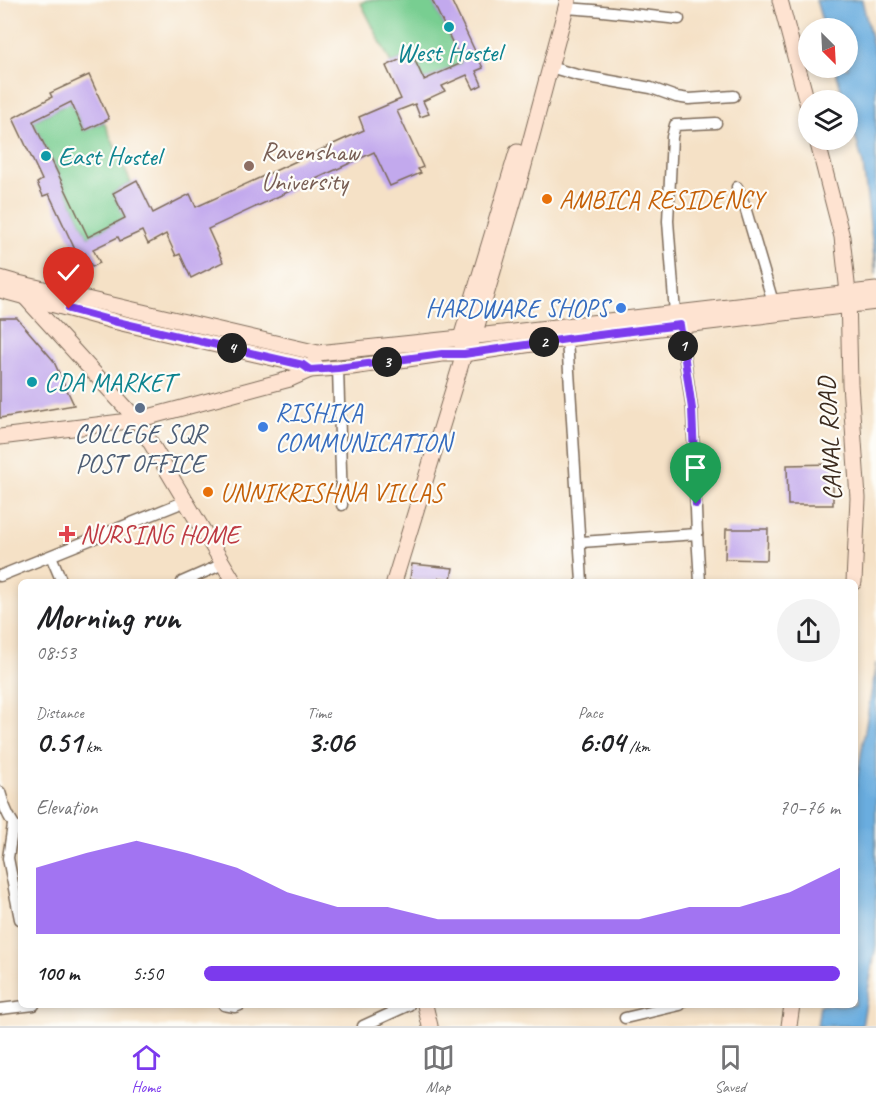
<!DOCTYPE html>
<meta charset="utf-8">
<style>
:root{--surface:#fff;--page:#f2f2f2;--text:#202124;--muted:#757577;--line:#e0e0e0;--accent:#7c3aed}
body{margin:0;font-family:Caveat,sans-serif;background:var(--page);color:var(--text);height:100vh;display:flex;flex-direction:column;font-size:22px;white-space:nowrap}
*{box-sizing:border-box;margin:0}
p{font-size:20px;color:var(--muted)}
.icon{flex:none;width:33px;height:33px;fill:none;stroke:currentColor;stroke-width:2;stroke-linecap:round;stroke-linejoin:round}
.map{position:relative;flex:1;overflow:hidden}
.panel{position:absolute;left:18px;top:579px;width:840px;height:429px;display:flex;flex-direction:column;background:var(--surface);border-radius:9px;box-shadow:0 3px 9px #0003}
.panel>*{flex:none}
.needle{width:39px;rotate:156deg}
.controls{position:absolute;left:798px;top:18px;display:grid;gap:12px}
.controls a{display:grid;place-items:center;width:60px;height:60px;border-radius:50%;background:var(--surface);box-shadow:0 3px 9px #0003;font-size:30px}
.pin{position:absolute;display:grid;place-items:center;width:51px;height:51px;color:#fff;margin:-62px -26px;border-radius:50% 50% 50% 0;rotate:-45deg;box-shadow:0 0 6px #0007}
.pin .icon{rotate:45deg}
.km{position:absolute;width:30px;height:30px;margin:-15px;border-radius:50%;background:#222;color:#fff;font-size:16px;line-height:30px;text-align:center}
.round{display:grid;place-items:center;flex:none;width:63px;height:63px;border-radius:32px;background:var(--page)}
.head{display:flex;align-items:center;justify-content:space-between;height:102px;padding:0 18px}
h1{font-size:33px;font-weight:600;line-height:45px}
.stats{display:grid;grid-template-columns:repeat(3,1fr);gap:9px;height:102px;padding:6px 18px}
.stats div{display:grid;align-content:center}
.stats b{font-size:30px;font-weight:600}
.stats small{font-size:16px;font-weight:400}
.stats p{font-size:16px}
.chart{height:168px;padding:12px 18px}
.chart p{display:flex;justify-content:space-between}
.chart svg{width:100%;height:108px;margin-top:6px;fill:var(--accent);opacity:.7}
ul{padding:0 18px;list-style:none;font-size:20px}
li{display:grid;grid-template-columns:96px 72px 1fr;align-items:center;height:45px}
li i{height:15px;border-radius:8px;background:var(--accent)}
.tabs{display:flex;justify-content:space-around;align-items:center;height:84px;border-top:2px solid var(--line);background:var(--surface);font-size:16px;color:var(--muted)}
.tabs a{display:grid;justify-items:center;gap:3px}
.tabs .current{color:var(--accent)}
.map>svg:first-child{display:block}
.green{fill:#78ce91;stroke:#5a7c58;stroke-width:1.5}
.water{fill:#6aaddf;stroke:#526c7e;stroke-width:1.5}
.building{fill:#c2a9ed}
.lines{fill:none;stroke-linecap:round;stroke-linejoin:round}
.street-casing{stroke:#7c6a59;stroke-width:13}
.secondary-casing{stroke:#7c6a59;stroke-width:17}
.street{stroke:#fff;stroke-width:10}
.secondary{stroke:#fee3d1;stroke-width:15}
.route-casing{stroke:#fff;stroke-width:12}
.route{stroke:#7c3aed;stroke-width:8}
.culture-dot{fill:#0f9aa8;stroke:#fdfcf7;stroke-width:2}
.education-dot{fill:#8d6e63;stroke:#fdfcf7;stroke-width:2}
.food-dot{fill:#e8710a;stroke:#fdfcf7;stroke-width:2}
.shop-dot{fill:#3f7fe0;stroke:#fdfcf7;stroke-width:2}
.service-dot{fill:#5c6f8a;stroke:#fdfcf7;stroke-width:2}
.health-dot{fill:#e0444e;stroke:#fdfcf7;stroke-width:2}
.labels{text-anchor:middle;stroke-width:4.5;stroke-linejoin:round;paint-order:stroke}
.culture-label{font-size:26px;fill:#0d838f;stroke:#fdfcf7;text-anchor:start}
.education-label{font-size:26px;fill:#785e54;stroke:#fdfcf7;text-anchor:start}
.food-label{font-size:26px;fill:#c56008;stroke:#fdfcf7;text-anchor:start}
.shop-label{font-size:26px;fill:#366cbe;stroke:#fdfcf7;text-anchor:end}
.service-label{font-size:26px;fill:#4e5e75;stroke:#fdfcf7}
.street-label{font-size:26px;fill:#3b2a1e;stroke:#fdfcf7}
.health-label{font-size:26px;fill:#be3a42;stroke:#fdfcf7;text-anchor:start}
</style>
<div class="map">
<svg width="876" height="1026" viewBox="0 0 876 1026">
<rect width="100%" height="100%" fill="#fdfcf7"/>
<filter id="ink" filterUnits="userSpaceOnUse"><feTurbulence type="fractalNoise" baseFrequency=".0167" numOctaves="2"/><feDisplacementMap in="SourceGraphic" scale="12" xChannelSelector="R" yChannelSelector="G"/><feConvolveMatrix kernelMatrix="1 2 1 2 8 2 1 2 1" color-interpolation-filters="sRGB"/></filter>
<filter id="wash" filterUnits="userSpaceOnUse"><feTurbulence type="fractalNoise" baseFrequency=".008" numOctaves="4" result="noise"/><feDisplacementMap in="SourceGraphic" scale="24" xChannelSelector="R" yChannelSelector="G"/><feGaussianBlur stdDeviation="1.35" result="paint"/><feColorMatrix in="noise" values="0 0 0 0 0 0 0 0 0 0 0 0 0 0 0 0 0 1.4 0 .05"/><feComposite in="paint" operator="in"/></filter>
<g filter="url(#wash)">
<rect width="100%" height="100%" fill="#f5e1c6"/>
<g class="green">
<path d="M367,0H432L462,63L424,80L412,55L391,63L361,3Z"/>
<path d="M71,102L84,131L104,122L131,183L113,193L125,218L88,237L33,121Z"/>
</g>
<g class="water">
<path d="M816,0H862L876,58V274L863,164L848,111V100H844L835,68H848V28H824Z"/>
<path d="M876,663V945L862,1026H817L820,1005H855V792Z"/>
</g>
<g id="blocks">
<g class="building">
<path d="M432,0H451L483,68L476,71L482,85L474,89L467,75L442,86L445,91L423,101L429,114L420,117L415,104L397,111L423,167L418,169L421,173L390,186L374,152L208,229L223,262L191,278L180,254L176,256L166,234L148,244L142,231L120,241L118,237L93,249L100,263L92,267L85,253L78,256L49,194L43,196L37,183L42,180L13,118L52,97L50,93L89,75L109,119L84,131L71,102L33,121L88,237L125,218L113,193L137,180L153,213L190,194L196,207L364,130L359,117L401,99L386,66L412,54L424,80L462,63Z"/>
<path d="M0,318H17L53,360L74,405L0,418Z"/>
<path d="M833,464V505H788L787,465Z"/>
<path d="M726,529H768L767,560L725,559Z"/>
<path d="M412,564L453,568L451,579L439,578L438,582L410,579Z"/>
</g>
</g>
</g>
<g filter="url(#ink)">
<use href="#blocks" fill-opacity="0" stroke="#7c6a59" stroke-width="1.5"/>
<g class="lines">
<g class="street-casing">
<g id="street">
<path d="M566,8L593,10L679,19"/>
<path d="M550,67L577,75L651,88L676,97L689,99L734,96"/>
<path d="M737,187L744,204L773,302"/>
<path d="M675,313L668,221L672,137L675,125L716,123"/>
<path d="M680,325L692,409L697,534L700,582"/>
<path d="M567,339L582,582"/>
<path d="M338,368L342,505"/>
<path d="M581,542L697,534"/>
<path d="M51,556L62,582"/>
<path d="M0,576L186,501"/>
<path d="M182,582L223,564"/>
<path d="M0,792C4,808 10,822 21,833"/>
<path d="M13,825L8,858L20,919"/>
<path d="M224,1005L235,1007L240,1005"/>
<path d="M0,1009L34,1005"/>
<path d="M625,1018L680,1005"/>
<path d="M363,1026L409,1005"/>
</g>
</g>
<g class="secondary-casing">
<g id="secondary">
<path d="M780,0L808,106"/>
<path d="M817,140L842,237L848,293L850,384L858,498L854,582"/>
<path d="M0,278L14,282L318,353L451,339L876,290"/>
<path d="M0,290L113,321L303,365L310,370L352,367L442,354H464L567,339L876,302"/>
<path d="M24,296L137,420L234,582"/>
<path d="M462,345L461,338L517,152"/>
<path d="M0,437L137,420L290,379L310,370L314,362"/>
<path d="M394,582L464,354L474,336L523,169L568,0"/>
<path d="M425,1005L430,1026"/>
<path d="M789,1026L792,1005"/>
</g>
</g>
<use href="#street" class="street"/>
<use href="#secondary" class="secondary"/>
</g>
</g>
<g class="lines" filter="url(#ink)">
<g class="route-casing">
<path id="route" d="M69,309L113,321L303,365L310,370L338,368L442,354H464L567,339L680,325L692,409L696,504"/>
</g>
<use href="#route" class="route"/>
</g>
<g class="culture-dot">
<circle cx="449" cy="27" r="6"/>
<circle cx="46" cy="156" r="6"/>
<circle cx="32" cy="382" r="6"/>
</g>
<circle class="education-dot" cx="249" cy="166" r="6"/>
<g class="food-dot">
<circle cx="547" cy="199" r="6"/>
<circle cx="208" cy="492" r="6"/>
</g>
<g class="shop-dot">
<circle cx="621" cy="308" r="6"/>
<circle cx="263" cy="427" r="6"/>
</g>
<circle class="service-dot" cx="140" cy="408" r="6"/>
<path class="health-dot" d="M64 525h6v6h6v6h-6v6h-6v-6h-6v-6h6z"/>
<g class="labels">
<g class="culture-label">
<text x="449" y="61" text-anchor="middle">West Hostel</text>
<text x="58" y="165">East Hostel</text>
<text x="44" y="391">CDA MARKET</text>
</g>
<g class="education-label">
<text x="261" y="160">Ravenshaw<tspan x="261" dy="30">University</tspan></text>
</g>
<g class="food-label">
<text x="559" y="208">AMBICA RESIDENCY</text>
<text x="220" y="501">UNNIKRISHNA VILLAS</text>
</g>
<g class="shop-label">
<text x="609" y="317">HARDWARE SHOPS</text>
<text x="275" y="421" text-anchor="start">RISHIKA<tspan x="275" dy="30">COMMUNICATION</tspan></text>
</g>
<g class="service-label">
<text x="140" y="442">COLLEGE SQR<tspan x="140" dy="30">POST OFFICE</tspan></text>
</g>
<g class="street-label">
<text transform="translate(829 439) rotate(-93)" y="9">CANAL ROAD</text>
</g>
<g class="health-label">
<text x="80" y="543">NURSING HOME</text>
</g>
</g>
</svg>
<div class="controls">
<a><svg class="needle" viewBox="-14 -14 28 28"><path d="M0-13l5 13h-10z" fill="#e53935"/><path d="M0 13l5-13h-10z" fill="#757577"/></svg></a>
<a><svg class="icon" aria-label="layers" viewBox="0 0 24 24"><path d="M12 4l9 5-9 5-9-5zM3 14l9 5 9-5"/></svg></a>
</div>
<div class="pin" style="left:696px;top:504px;background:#1e9e55"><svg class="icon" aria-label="arrive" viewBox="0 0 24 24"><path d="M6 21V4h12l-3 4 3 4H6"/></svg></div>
<div class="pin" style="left:69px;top:309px;background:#d93025"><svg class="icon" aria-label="check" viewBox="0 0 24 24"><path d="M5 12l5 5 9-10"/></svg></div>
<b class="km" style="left:683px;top:346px">1</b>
<b class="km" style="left:544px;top:342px">2</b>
<b class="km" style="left:387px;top:362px">3</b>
<b class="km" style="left:232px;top:348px">4</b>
<section class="panel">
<div class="head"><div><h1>Morning run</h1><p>08:53</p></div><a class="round"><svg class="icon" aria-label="share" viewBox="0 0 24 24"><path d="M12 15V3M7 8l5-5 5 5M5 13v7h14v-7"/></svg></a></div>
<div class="stats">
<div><p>Distance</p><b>0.51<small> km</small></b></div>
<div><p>Time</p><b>3:06</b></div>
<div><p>Pace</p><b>6:04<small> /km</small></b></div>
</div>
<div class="chart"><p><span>Elevation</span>70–76 m</p>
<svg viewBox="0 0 160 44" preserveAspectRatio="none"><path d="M0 44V17L10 11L20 6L30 11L40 17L50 27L60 33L70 33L80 38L90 38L100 38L110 38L120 38L130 33L140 33L150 27L160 17V44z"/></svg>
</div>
<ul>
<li><b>100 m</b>5:50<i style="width:100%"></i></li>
</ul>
</section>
</div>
<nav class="tabs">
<a class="current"><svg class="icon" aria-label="home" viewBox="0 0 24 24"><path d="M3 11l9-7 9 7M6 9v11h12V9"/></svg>Home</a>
<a><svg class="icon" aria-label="map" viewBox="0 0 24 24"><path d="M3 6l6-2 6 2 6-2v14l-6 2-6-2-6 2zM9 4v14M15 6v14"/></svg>Map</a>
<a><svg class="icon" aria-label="saved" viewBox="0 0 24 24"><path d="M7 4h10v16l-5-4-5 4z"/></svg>Saved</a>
</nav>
